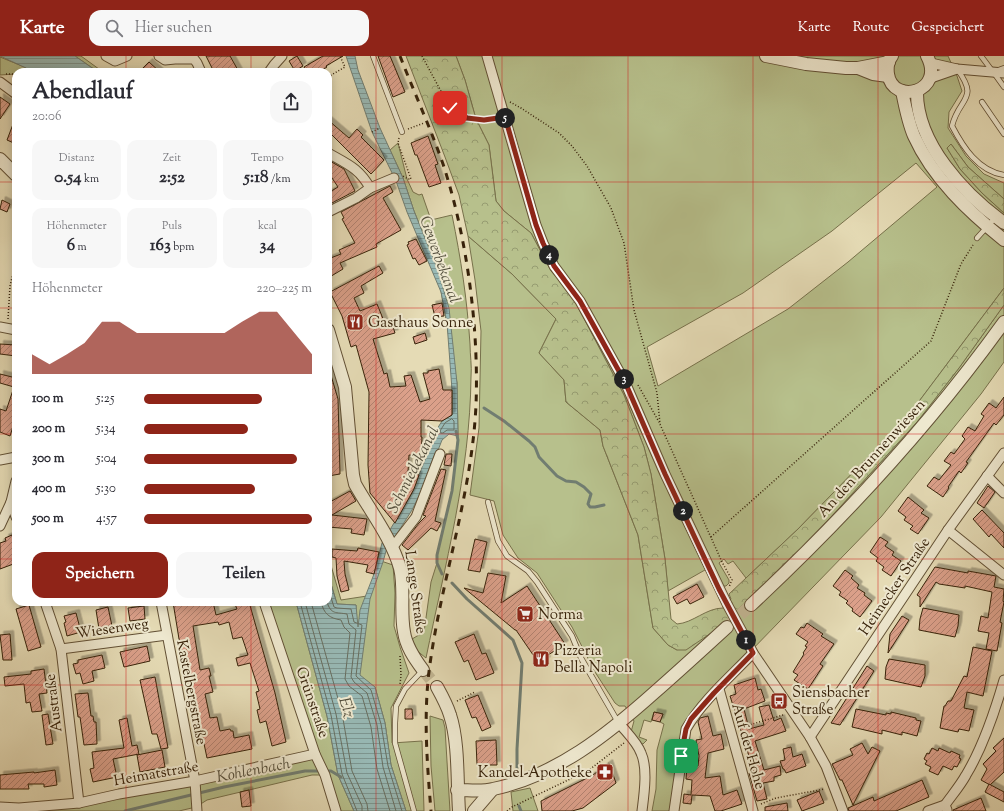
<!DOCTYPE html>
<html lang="de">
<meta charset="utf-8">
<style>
:root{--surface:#fff;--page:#f7f7f7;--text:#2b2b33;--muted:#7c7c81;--accent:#8f2418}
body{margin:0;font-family:"Sorts Mill Goudy",serif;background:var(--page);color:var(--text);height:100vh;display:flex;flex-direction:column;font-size:15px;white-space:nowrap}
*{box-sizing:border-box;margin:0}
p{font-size:13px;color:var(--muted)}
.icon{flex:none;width:22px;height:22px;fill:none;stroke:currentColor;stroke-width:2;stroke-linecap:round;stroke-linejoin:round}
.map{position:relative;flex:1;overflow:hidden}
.sheet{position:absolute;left:12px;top:12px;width:320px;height:538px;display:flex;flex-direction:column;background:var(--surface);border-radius:12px;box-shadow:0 2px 10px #0003}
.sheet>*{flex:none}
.pin{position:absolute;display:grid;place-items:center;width:34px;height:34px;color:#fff;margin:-17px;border-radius:8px;box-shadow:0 2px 6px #0006}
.km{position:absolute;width:20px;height:20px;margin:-10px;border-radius:50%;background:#222;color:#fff;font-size:11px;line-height:20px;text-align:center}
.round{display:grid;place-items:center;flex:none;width:42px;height:42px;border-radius:12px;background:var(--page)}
.head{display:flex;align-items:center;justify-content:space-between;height:68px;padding:0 20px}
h1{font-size:22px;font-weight:800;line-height:30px}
.figures{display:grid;grid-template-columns:repeat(3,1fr);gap:6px;height:68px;padding:4px 20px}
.figures div{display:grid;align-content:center;border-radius:10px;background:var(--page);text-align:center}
.figures b{font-size:17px;font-weight:800}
.figures small{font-size:11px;font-weight:400}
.figures p{font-size:11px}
.chart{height:112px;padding:8px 20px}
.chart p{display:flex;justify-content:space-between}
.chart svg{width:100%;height:72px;margin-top:4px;fill:var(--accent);opacity:.7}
.primary-button{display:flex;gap:8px;margin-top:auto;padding:8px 20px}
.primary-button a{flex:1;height:46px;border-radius:12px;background:var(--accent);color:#fff;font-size:16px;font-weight:800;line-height:46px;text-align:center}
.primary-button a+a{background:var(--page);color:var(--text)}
ul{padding:0 20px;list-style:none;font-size:13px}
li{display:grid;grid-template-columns:64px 48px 1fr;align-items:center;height:30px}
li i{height:10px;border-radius:5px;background:var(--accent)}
header{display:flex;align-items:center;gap:24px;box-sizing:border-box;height:56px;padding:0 20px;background:var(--accent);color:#fff}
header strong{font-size:19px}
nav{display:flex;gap:22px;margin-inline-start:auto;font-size:14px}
.search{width:280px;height:36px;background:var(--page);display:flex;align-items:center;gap:10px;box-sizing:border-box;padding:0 14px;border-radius:12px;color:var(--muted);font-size:15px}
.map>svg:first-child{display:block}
.green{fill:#b7c08c;stroke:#77714b;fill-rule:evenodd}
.forest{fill:url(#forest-crowns);stroke:#77714b}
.water{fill:url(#water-rules);stroke:#717d71}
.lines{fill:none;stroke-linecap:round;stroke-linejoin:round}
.shore{stroke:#686e60;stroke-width:1}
.stream{stroke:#717d71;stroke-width:3}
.building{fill:url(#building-hatch);stroke:#37220a;filter:url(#shadow)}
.tertiary-tunnel{stroke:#c2b693;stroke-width:12;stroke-dasharray:12 6;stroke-linecap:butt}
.service-casing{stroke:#625035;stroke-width:6}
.minor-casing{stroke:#625035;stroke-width:11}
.tertiary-casing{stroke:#625035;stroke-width:14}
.path{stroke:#37220a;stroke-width:1.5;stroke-dasharray:1 2;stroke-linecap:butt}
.service{stroke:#eee8cf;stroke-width:4.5}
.minor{stroke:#eee8cf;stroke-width:9}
.tertiary{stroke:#eee8cf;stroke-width:12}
.rail{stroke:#37220a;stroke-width:3;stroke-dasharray:7 7;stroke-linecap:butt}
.minor-bridge-casing{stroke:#625035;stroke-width:11;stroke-linecap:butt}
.minor-bridge{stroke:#eee8cf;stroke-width:9}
.route-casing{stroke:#fff;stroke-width:8}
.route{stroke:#8f2418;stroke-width:5}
.grid{fill:none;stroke:#d62828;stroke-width:1;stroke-opacity:0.55}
.labels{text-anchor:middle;stroke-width:4;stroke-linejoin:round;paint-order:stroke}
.poi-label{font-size:15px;fill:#37220a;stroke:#eee8cf;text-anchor:start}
.street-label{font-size:15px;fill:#37220a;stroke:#eee8cf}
.water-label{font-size:16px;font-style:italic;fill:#544f3d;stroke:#eee8cf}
</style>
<header>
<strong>Karte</strong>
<div class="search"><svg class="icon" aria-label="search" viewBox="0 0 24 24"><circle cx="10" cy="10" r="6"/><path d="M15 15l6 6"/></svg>Hier suchen</div>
<nav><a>Karte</a><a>Route</a><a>Gespeichert</a></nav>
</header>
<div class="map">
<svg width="1004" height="755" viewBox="0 0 1004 755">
<defs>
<pattern id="forest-crowns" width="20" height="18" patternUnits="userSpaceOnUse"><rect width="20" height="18" fill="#b7c08c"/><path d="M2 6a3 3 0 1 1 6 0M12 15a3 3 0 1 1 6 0" fill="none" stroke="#969c71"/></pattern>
<pattern id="water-rules" width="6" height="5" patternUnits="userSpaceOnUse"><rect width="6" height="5" fill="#98b9b5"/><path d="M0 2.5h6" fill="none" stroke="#7d9691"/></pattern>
<pattern id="building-hatch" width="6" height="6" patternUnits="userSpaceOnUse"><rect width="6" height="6" fill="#dba08a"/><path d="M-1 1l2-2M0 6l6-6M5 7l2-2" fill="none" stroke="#b2826f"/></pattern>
<filter id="shadow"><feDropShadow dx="3.5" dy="-3.5" stdDeviation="0" flood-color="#0004"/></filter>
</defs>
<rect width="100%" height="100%" fill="#e5dbb5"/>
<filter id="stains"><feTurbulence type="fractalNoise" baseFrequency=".005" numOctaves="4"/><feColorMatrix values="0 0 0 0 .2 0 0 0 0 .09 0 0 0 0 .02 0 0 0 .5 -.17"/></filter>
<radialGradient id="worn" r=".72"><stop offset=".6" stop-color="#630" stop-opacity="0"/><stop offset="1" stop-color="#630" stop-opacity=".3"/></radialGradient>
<g class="green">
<path d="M75,0H81L103,16H98Z"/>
<path d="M456,0H948L957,20L962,35L949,56L948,72L966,100L984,118L1004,127V143L968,111L951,88L947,92L960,113L982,137L1004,157V232L908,360L798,473L746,522L733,505L728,508L724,503L719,507L729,524V527L726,530H723L712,510L668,535L665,503L651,418L644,391L624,339L570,236L551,215L531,177L504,155L496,145L489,89L476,63L465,24ZM916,107L937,131L848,206L788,253L658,330L647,291L743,237L832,175Z"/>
<path d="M0,1L27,12L31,16H16V18L0,19Z"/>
<path d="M398,87L407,123L413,136L419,139L422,138L431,164L452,159C461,203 467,243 470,288C470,299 472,310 471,321C470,417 445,509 426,602L416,594L412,583L424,576L431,526L437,507V499L452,435L458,380L457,327L437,212L414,155L403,122L390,94Z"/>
<path d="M468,180L512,218L556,263L539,297L564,324L566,346L600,374L603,390L638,479L653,572L668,589L677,594L811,483L917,366L959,312L1004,249V306L981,338L881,461L712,635L688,661L671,755H652L656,733L657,694L664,668L660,666L663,658L654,656L651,666L644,664L639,681L647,684L643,688L639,687L631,676L634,665L625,650H619L615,647L595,616L572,571L537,517L518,502L503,479L494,445L470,439L479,372L481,275L475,224Z"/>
<path d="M328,499L341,544L367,540L381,505L393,509L395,537L394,570L400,591L409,617L391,652L392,687L422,685L424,755H406L391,709L385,667L375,631L356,620V549L337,548L328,518Z"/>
<path d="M264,546H296L327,660L338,719L354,755H336L325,719H312L207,744L196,751L179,755H0L79,747L315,698Z"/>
<path d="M430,660L443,664L445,672L450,755H435L431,710Z"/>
<path d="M530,732L538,755H513L511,736Z"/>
</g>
<g class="forest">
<path d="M406,0H456L465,24L476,63L489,89L496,145L504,155L531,177L551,215L570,236L624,339L644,391L651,418L665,503L671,563L677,568C693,567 706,552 723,552L731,543L729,538L798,473L908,360L1004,232V249L959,312L917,366L811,483L720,571L686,594H677L668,589L653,572L638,479L603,390L600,374L566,346L564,324L539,297L556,263L512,218L468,180L459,139L445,101Z"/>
<path d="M951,88L968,111L1004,143V157L982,137L960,113L947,92Z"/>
</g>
<g class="water">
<path d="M0,0H75L98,16H31L26,12Z"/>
<path d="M346,0H355L358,14L380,72L403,122L414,155L437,212L449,252L457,327L458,380L449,378L442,384L424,430L412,454L386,495L383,506L370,543L360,619L375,631L385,667L391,709L406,755H354L338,719L327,660L296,546H328V518L337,548L356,549L358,571L360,554L374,518L382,487L412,437L437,373L442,365L452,359V334L447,267L441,236L407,156L396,125L372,76Z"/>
</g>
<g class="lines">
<g class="shore">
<path d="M452,363L454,365V374H447L443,377H441L440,375L445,367Z"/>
<path d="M328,532L334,551L337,552L351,553L354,566L362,569L356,620L371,634L381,668L388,710L402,755"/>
<path d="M300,546L331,659L342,718L357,755"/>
<path d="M305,546L336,658L347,717L362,750V755"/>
<path d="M311,546L342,657L352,715L367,748L368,755"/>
<path d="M321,546C324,558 329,562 341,564L344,571L350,577L345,623L349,630L362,640L371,671L377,713L390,755"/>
<path d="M327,546C331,559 336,556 347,558L349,568L356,574L351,621L354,626L367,637L377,669L383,711L396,755"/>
</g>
<g class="stream">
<path d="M484,352L504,365L529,385L535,391L539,401L557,420L566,425L576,426L584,431L591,438L588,448L590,451H595L604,449"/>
<path d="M442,518L437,507V499L452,435L458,384L456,375"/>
<path d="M452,527L467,543L513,584L522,607L517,693V712"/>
<path d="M519,750L521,755"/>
<path d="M125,755L224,731L305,715H331L341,721"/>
</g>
</g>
<g class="building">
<path d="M206,0H230L239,16H214Z"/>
<path d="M297,0L303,10L295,15L289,5Z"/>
<path d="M323,0H343L326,10L327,11L319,16H307L304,11Z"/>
<path d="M378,0H390L405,36L393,41Z"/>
<path d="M149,6L160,16H139Z"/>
<path d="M0,41L10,48L0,63Z"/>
<path d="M15,63H16V88L7,84Z"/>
<path d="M328,64L349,82L357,73L363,79L361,81L384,104L371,118L328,75Z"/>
<path d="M428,80L438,108L435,109L441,127L429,131L417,99H415L411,87Z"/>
<path d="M328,104L344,113L355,135L330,148L328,145V137L338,131L328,116Z"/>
<path d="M390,130L393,136L383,142L401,174L376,188L377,191L340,207L343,213L328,222V203L341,198L339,194L355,187L342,163L344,162L341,156Z"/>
<path d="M2,144L10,148L7,156L0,153Z"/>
<path d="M416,183L427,205L419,209L415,202L413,203L407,189L409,188L408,186Z"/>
<path d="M379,210L383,217L361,230L364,237L354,242L360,255L377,248L386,270L392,268L395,277L373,283L384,318L387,317L390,331L406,330L404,320L411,319L420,346L430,343L423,317H428V315L439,313L443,334H452V359L442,365L421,364V381H422L421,400L409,399L408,416L419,419L414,433L395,467L370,437L368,409L369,336L356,289L351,291L342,260L330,236Z"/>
<path d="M442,247L444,260L435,261L432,249Z"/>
<path d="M425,277L427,284L415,288L413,281Z"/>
<path d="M0,288L16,289V300L0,298Z"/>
<path d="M328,316H330L338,343L340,418L328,420Z"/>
<path d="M0,318L16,322V361L10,380L0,376V353L6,355L14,331L0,327Z"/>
<path d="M1004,341V359L996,369L994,367L966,406L968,407L961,417L959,415L948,431L949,432L943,441L927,430L934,421L939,424L951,409L944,405L951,396L954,398L965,383L962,380L968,371L975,375L984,360L981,358L989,347L996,352Z"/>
<path d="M446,398H452L451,410L444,409Z"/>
<path d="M441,413L446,414L435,465L441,467L437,475L431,472L408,494L402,489L419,467L426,460L423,459Z"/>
<path d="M988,430L995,436L984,452L977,447Z"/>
<path d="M350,435L356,445L332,459L367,463L364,479L351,477L352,473L328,471V447Z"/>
<path d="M908,441L924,454L921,457L929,462L918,478L910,473L913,470L904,464L906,461L898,455Z"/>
<path d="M982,454L1004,477V492L991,478L989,481L973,463Z"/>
<path d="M12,479L16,491V507L0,513V487L6,485L5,482Z"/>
<path d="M880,481L888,486L885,490L894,496L892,499L901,505L891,520L882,514L884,511L876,505L878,502L870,496Z"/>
<path d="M475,483L487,486L480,516L468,514Z"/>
<path d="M358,492L379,496L374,518L366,516L368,509L344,505L345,518L349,534L341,536L337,520L336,502L332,501V493L357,495Z"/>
<path d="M935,511L968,517V515L996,520L994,531L1004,533L1003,545L1004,546L1000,566L1002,567L997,595L986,593L989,577L978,575L981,560L988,562L992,536L965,530V532L939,528L936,526L920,551V541L917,539Z"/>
<path d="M845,514L853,520L851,522L859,529L857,532L865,537L864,539L872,545L860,561L852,555L853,553L846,547L848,545L839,539L841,536L833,530Z"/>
<path d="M488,517L506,520L501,547L527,530L565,588L545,601L547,604L540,609L516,574H515L464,532L483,537Z"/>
<path d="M697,528L704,541L690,548L687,543L677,548L673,541Z"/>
<path d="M173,546H213L216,559L237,553L234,546H249L275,637L286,686L272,690L266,665L260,667L257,654L260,653L256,636L259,635L250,607L238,610L236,602L248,599L242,581L233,583L229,566L219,569L218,566L193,570L200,614L209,612L211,620H209L213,636L205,638L210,662L217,661L220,675L230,673L231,675H233L234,682L249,679L252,693L207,702L202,678L197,679L185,618H186L179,583Z"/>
<path d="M29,549L41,591L28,595L16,553Z"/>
<path d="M144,550L145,563L130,565L128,552Z"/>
<path d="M108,551L112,570L99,573L96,554Z"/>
<path d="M923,552L959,559L958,570L955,581L919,574L920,563Z"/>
<path d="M76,557L81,576L67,580L64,567L66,566L64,560Z"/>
<path d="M902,560L909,564L888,597L890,578Z"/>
<path d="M807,567L823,578L821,580L834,588L820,608L823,610L808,633L794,624L798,619L793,616L804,598L803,597L807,591L805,590L808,586L796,578L801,571L804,572Z"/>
<path d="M10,578L12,604H3L0,579Z"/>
<path d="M474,578L482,598L486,597L494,617L476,624L468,604L464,606L455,586Z"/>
<path d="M147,590L150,605L124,611L120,596Z"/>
<path d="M973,591L992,595L983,640L967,636L964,652L974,654L969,675L959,673L958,676L940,672L944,650H945L948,645H951L964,620L967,621Z"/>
<path d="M102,599L105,612L92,615L94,625L83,628L80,617L76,618L73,608L78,607V604Z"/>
<path d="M889,603L925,609V620L921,631L885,623L886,611Z"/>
<path d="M867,610L874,615L840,669L831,667Z"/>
<path d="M44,613L47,637L39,638L42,655L32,656L30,646L26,647L24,628L5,630L4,621L31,618V615Z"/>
<path d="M155,621L168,692L161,693L157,678H152L140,624Z"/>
<path d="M755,622L758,634L761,633L765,645L744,653L749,673L764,669L759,651L769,649L774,665L781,662L786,675L755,685L764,714L780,710L781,719L774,721V725L763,727L767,743L757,745L749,717L754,716L730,640L736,638L734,629Z"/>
<path d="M88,637L91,660H93L94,666H96L97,688L84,689L80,661H78L75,638Z"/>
<path d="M478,639L491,671L482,675L476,661L472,662L465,644Z"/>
<path d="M405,653H412L413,663H405Z"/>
<path d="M856,653L886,659V657L891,658V656L916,662V664L921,665L917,680L902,676V679L882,674V678L852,671Z"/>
<path d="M654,656L663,658L660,666L652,664Z"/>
<path d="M48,658L53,688L46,689L42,659Z"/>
<path d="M708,660L713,680L721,678L724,693L708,697L705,722L720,720L723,739L737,734L742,748L721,755H715L710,740L692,739L691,748L683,747L684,738L691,739L692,724L686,723L687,709L698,710L699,700L696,684L702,683L698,666L700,662Z"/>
<path d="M127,662L132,690L137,689L139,698L113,703L117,721L93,726L90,713L94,712L92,696L124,692L119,664Z"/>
<path d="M1004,682V716L990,729L981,724L987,713L983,708L996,695L993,692Z"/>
<path d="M496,684L497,709H477L476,685Z"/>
<path d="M862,687L868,698L872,691L880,695L853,749L842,724H840L832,708L853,699L850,693Z"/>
<path d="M791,691L793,701L802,698L806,710L786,717L784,713H783L780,705L785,704L783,693Z"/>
<path d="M932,692L938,695L939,692L950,697L951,695L960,699L959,702L961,703L957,711L954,710L952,714L943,710L938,719L929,715L931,711L925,708L927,705L924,703L927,697L929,698Z"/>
<path d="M162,694L165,711L140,716L137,699Z"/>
<path d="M609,707L616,727L583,752L572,755H542L541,745L593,719Z"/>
<path d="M55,714L57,729L44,731V728H28L29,733H0V719L34,716V717Z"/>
<path d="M922,724L929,741L896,755H849L848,752L873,741L874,745Z"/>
<path d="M989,728L1004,736V746L985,736Z"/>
<path d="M249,734L251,750L242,751L240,736Z"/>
<path d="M819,735L824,747L802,755L797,744Z"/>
<path d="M981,742L986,755H953V754Z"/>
<path d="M787,747L788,755H765V751Z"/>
</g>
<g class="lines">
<g class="tertiary-tunnel">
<path d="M727,571L751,549"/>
<path d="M423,614L437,631"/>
</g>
<g class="service-casing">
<g id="service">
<path d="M373,0L402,76"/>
<path d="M981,0L993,16L1004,12"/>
<path d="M957,13C980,44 959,41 952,70C963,91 978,115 1004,119"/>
<path d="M994,17L1004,31"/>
<path d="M982,46L1004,78"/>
<path d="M977,182L996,161"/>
<path d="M488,446L498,485L507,500L528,515L537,526L572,580L581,602L618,666"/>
<path d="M414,755L395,687V667L396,650L405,633L423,614"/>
</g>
</g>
<g class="minor-casing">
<g id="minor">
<path d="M106,0L115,5L127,0"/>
<path d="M159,0L165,4L175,3H194L197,7L201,16"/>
<path d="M487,0L536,169L543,187L554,210L580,245L625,326L665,418L727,548"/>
<path d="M931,7L957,13L1004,17"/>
<path d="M269,16L274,9L282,0"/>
<path d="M931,22L957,13"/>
<path d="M0,26L16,38"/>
<path d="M328,97C347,108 359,112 370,132"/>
<path d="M328,156L356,142L370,132L394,122"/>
<path d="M0,271L16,274"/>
<path d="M0,404L16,401"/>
<path d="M987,420L1004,437"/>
<path d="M11,446L16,461"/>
<path d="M0,470L11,446L16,425"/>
<path d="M948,474L1004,519"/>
<path d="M392,492L416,461L440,398"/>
<path d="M45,546L61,593L79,747"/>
<path d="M161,546L195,725L197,755"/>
<path d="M264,546L315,698L325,719L336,755"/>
<path d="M747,585L753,597L810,681L826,710L843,755"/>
<path d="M61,593L167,579"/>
<path d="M719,633L753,755"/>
<path d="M619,667C626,676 637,686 641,697C648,712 644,739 642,755"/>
<path d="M810,681L948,474L1004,397"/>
<path d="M945,749C952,739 960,730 966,719C983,691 995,655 1004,624"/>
<path d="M0,751L19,752L79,747L119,738L195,725L315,698"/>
<path d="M674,755L686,673C703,644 730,621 753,597"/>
<path d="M928,755L945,749L947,754"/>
</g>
</g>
<g class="tertiary-casing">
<g id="tertiary">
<path d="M766,0L806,8L846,12H858L889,6"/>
<path d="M892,0C888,5 887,11 888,18C893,50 946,36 927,0"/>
<path d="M858,12L873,18L888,20"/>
<path d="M902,35C905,50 908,66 914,80C933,122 969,156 1004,184"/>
<path d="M917,35C916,87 964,138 1004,167"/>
<path d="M0,103L16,119"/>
<path d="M328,274L345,331L353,419L355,428C370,455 391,481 400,512C405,532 400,555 404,576C406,590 414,602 423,614"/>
<path d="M751,549C843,463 930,369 1004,266"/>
<path d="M437,631C442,640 447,649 450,659C459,686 457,726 459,755"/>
<path d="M457,734C469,734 482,736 493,733C556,720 608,678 655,636C679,615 703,593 727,571"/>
<path d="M474,755L492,734"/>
</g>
</g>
<g class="path">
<path d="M422,0L450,52L467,62L485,64L495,62"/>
<path d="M6,18H16"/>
<path d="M328,21L345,11L340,0"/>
<path d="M510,46L521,52L559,77L572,90L587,110L611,152L624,187L634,254L657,337L660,368"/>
<path d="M408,73L424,67"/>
<path d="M372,76L380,72"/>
<path d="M399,82L398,87L411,123H408L403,120"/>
<path d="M8,263L10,230L16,205"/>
<path d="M638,329L659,366L722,506L732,524L729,531"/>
<path d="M711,481L931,285L961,208L973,189"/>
<path d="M400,600L401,619L400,628"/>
<path d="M457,645L475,636"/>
<path d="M739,672L783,659"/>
<path d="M761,748L776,742L825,733"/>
<path d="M507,755L512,751L589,714L624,687"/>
</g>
<use href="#service" class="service"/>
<use href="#minor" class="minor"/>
<use href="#tertiary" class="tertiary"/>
<path class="rail" d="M400,0C414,36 430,71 443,108C467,181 479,272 476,349C472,437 442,521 430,608C423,657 427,706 431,755"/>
<g class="minor-bridge-casing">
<path id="minor-bridge" d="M727,548L747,585"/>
</g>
<use href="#minor-bridge" class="minor-bridge"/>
</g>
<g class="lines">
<g class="route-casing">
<path id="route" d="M450,52L467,62L484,64L505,61L536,169L543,187L554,210L580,245L625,326L665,418L719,533L753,597L714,637L691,663L686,673L681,700"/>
</g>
<use href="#route" class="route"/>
</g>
<path class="grid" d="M126,0V16M251,0V16M376,0V755M502,0V755M628,0V755M753,0V755M878,0V755M0,126H16M328,126H1004M0,252H16M328,252H1004M0,378H16M328,378H1004M0,503H16M328,503H1004M126,546V755M251,546V755M0,629H1004"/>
<defs>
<g id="restaurant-square" transform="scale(0.9)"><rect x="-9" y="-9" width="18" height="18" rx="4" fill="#8f2418" stroke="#eee8cf"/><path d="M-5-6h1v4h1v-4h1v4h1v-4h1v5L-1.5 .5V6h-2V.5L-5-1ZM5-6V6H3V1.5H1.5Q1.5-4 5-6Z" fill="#fff"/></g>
<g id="supermarket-square" transform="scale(0.9)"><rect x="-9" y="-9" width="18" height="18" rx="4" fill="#8f2418" stroke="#eee8cf"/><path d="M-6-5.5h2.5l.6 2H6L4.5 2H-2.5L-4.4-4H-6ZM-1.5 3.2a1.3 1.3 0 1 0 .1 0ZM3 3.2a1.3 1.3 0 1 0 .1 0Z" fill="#fff"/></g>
<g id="bus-square" transform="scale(0.9)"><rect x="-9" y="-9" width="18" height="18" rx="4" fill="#8f2418" stroke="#eee8cf"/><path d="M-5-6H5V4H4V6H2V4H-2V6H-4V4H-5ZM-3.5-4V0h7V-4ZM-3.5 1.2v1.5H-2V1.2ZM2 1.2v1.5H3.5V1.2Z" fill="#fff"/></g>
<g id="pharmacy-square" transform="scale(0.9)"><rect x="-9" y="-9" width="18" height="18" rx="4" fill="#8f2418" stroke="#eee8cf"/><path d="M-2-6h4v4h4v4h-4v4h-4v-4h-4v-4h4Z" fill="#fff"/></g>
</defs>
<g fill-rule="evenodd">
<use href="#restaurant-square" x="355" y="266"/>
<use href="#supermarket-square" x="525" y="558"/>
<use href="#restaurant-square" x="541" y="603"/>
<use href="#bus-square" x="779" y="645"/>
<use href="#pharmacy-square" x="605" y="716"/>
</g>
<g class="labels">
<g class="poi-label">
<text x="368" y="271">Gasthaus Sonne</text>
<text x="538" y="563">Norma</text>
<text x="554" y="599">Pizzeria<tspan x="554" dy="17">Bella Napoli</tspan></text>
<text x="792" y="641">Siensbacher<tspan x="792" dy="17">Straße</tspan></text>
<text x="592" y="721" text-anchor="end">Kandel-Apotheke</text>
</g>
<g class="street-label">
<text transform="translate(871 402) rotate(-48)" y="5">An den Brunnenwiesen</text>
<text transform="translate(894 530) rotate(-56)" y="5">Heimecker Straße</text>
<text transform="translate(416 536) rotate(82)" y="5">Lange Straße</text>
<text transform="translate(112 572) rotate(-8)" y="5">Wiesenweg</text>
<text transform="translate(192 636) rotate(79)" y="5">Kastelbergstraße</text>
<text transform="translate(313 646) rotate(71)" y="5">Grünstraße</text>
<text transform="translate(53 647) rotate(-97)" y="5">Austraße</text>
<text transform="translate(749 690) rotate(74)" y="5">Auf der Hohe</text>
<text transform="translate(156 717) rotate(-10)" y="5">Heimatstraße</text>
</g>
<g class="water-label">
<text transform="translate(441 203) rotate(70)" y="6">Gewerbekanal</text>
<text transform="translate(412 413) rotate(-63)" y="6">Schmiedekanal</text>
<text transform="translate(348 651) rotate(72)" y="6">Elz</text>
<text transform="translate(253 713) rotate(-11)" y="6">Kohlenbach</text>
</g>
</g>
<rect width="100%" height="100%" filter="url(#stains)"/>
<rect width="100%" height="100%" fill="url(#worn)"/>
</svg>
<div class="pin" style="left:681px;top:700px;background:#1e9e55"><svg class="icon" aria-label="arrive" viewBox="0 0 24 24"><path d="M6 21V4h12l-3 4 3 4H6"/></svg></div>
<div class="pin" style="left:450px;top:52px;background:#d93025"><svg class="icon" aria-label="check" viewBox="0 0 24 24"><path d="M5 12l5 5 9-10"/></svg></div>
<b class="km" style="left:746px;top:584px">1</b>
<b class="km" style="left:683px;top:455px">2</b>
<b class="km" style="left:624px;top:323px">3</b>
<b class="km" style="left:549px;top:199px">4</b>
<b class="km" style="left:505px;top:62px">5</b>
<section class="sheet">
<div class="head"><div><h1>Abendlauf</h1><p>20:06</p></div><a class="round"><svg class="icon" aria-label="share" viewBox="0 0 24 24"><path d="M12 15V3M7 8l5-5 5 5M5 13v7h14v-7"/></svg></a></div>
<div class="figures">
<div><p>Distanz</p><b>0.54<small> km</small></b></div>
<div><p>Zeit</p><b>2:52</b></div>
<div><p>Tempo</p><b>5:18<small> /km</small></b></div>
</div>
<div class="figures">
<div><p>Höhenmeter</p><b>6<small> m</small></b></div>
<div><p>Puls</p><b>163<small> bpm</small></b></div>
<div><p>kcal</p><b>34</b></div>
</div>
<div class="chart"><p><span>Höhenmeter</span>220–225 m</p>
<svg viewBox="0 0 160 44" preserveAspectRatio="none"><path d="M0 44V32L10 38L20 32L30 25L40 12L50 12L60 19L70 19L80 19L90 19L100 19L110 19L120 12L130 6L140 6L150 19L160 32V44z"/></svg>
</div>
<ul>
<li><b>100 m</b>5:25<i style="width:70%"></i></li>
<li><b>200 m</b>5:34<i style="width:62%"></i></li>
<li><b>300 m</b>5:04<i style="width:91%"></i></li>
<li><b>400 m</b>5:30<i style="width:66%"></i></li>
<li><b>500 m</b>4:57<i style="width:100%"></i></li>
</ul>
<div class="primary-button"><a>Speichern</a><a>Teilen</a></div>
</section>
</div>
